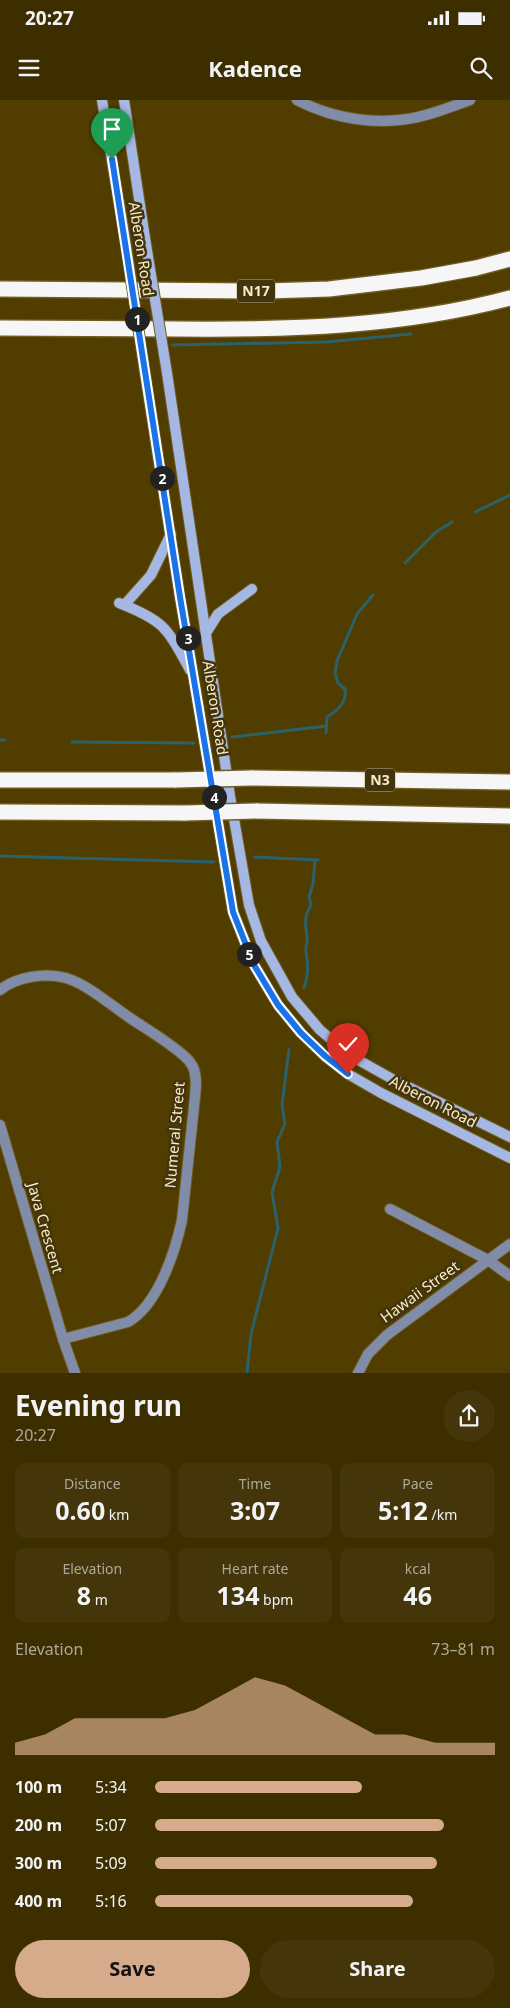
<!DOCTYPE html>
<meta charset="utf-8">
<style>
:root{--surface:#3d2e00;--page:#44360a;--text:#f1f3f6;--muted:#ada899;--accent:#d6ab8b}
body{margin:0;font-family:"Noto Sans",sans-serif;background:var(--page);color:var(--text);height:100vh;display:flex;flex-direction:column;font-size:19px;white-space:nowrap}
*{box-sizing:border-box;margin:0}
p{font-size:16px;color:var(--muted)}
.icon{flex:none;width:28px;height:28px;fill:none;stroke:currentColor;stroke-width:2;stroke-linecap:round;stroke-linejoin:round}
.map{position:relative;height:1273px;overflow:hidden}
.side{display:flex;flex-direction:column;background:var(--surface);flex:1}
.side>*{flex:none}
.pin{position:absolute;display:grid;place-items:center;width:42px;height:42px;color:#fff;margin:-51px -21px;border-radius:50% 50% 50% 0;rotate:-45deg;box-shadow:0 0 5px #0007}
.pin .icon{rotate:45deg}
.km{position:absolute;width:25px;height:25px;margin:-12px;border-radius:50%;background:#222;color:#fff;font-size:14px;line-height:25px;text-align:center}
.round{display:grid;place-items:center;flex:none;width:52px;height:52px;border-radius:26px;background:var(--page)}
.overview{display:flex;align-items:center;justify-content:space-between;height:85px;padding:0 15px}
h1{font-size:28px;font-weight:700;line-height:38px}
.figures{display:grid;grid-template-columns:repeat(3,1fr);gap:8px;height:85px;padding:5px 15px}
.figures div{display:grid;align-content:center;border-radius:10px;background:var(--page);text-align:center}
.figures b{font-size:25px;font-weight:700}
.figures small{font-size:14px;font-weight:400}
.figures p{font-size:14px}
.chart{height:140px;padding:10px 15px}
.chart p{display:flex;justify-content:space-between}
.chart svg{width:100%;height:90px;margin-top:5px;fill:var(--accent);opacity:.7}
.cta{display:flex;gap:10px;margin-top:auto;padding:10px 15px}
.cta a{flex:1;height:58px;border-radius:30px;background:var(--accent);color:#111;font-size:20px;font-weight:700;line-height:58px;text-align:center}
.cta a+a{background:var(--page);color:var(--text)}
ul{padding:0 15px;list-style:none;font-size:16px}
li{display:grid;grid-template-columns:80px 60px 1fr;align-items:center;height:38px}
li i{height:12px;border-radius:6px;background:var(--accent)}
.status{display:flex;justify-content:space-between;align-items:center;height:35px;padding:0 25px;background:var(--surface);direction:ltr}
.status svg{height:14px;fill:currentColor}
header{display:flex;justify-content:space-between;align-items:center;height:65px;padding:0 15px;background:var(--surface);font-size:22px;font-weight:700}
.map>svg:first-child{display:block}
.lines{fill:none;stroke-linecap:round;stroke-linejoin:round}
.stream{stroke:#2b626a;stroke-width:3}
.street-casing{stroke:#705c24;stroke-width:12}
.secondary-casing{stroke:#705c24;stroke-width:12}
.highway-casing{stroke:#705c24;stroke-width:18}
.street{stroke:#818ca8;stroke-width:10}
.secondary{stroke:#a5b7e3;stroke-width:10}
.highway{stroke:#f6f6f6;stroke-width:15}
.secondary-bridge-casing{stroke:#705c24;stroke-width:12;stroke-linecap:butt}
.highway-bridge-casing{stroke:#705c24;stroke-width:18;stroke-linecap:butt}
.secondary-bridge{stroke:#a5b7e3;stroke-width:10}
.highway-bridge{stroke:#f6f6f6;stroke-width:15}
.route-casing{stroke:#fff;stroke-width:10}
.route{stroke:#1a73e8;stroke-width:6}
.labels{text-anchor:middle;stroke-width:5;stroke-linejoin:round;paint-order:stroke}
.shield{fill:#42340c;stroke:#c4b590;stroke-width:1}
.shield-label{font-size:14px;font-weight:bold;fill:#fbecc9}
.street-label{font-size:15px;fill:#fbecc9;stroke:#42340c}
</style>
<div class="status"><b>20:27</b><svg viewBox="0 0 49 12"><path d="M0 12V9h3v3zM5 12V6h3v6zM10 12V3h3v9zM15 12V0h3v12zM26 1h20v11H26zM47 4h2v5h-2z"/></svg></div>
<header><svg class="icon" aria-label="menu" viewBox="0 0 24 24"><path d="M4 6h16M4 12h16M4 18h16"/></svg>Kadence<svg class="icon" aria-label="search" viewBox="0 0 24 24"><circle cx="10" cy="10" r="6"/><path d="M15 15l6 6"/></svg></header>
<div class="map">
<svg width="510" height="1273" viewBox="0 0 510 1273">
<rect width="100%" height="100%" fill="#513d00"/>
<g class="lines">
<g class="stream">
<path d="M173,245L326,242L411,234"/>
<path d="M475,412L510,395"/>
<path d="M405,463L436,432L452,422"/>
<path d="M326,633L327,617C338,610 347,603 345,589L338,583L335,573L337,561L357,514L373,495"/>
<path d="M232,637L326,626"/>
<path d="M0,640H5"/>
<path d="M72,642L194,643"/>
<path d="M0,756L214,762"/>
<path d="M254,757L318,760"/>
<path d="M304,888C309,875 308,865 306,852C305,847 308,841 307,836C305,824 304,816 311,805L309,797L313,784L315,761"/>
<path d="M247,1273L251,1234L278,1128L272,1092L280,1067L277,1042L285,1024L282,1005L289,949"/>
</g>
<g class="street-casing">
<g id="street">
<path d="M297,0C333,19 378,26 418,17C436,13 453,6 470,0"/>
<path d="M0,890C16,877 45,872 66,878C87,884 112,906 130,918C148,930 167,941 183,955C187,958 191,963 193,967C197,976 196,987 195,997L182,1120C175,1152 158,1205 128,1222L63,1239L0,1025"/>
<path d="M390,1109L488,1160L510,1176"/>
<path d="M63,1239L75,1273"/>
<path d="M358,1273L368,1254L387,1235L510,1144"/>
</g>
</g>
<g class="secondary-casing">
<g id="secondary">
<path d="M102,0L125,140"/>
<path d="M124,0L145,138"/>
<path d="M145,273L180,497L233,812L254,865L278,905L301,933L325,956L348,974L381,993L510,1058"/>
<path d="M167,273L230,696L249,805L261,841L292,897L320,930L339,946L353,957L394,980L510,1037"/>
<path d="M127,502L151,475L171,434"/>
<path d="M119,503C165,521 167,528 190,570"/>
<path d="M206,533L218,514L252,489"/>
</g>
</g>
<g class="highway-casing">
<g id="highway">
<path d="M0,189L267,191L329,189L421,178L476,168L510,159"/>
<path d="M0,228C59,228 119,229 178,229C290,230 401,227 510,198"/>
<path d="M251,678L510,682"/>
<path d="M0,680H176"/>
<path d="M256,711L510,716"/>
<path d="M0,712L185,713"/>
</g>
</g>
<use href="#street" class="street"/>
<use href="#secondary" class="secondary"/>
<use href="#highway" class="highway"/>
<g class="secondary-bridge-casing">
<g id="secondary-bridge">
<path d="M145,138L167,273"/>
<path d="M125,140L145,273"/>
</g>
</g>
<g class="highway-bridge-casing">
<g id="highway-bridge">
<path d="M176,680L251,678"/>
<path d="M185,713L256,711"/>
</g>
</g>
<use href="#secondary-bridge" class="secondary-bridge"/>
<use href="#highway-bridge" class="highway-bridge"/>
</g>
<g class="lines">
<g class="route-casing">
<path id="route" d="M112,59L180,497L233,812L254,865L278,905L301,933L325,956L348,974"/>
</g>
<use href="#route" class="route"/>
</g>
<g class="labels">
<g class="shield">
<rect x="237" y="179.5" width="38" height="23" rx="4"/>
<rect x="365" y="668.5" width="30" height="23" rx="4"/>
</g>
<g class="shield-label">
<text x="256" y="196">N17</text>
<text x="380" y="685">N3</text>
</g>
<g class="street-label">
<text transform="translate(141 149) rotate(81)" y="5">Alberon Road</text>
<text transform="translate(215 608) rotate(81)" y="5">Alberon Road</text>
<text transform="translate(433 1002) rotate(27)" y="5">Alberon Road</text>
<text transform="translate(175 1035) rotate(-85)" y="5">Numeral Street</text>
<text transform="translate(45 1128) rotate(74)" y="5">Java Crescent</text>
<text transform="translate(420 1192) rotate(-36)" y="5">Hawaii Street</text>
</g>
</g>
</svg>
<div class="pin" style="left:112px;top:59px;background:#1e9e55"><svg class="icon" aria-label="arrive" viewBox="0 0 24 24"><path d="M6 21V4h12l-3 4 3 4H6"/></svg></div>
<div class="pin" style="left:348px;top:974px;background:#d93025"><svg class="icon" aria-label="check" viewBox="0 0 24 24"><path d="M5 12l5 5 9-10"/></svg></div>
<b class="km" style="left:137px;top:219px">1</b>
<b class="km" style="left:162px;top:378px">2</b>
<b class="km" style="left:188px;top:538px">3</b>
<b class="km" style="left:214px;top:697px">4</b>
<b class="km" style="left:249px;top:854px">5</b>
</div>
<section class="side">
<div class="overview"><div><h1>Evening run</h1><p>20:27</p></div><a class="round"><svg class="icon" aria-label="share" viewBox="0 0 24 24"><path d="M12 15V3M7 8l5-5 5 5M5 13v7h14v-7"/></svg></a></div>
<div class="figures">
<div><p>Distance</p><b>0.60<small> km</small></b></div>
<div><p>Time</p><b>3:07</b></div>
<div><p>Pace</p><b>5:12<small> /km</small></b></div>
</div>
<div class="figures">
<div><p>Elevation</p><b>8<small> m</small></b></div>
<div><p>Heart rate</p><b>134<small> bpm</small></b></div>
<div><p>kcal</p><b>46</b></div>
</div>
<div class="chart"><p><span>Elevation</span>73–81 m</p>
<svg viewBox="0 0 160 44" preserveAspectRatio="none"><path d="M0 44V38L10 34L20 26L30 26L40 26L50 26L60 22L70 14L80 6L90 10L100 18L110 26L120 34L130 34L140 38L150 38L160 38V44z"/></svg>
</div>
<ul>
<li><b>100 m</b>5:34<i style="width:61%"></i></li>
<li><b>200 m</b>5:07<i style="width:85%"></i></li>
<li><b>300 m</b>5:09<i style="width:83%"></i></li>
<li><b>400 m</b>5:16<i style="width:76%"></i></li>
</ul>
<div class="cta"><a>Save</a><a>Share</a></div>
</section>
